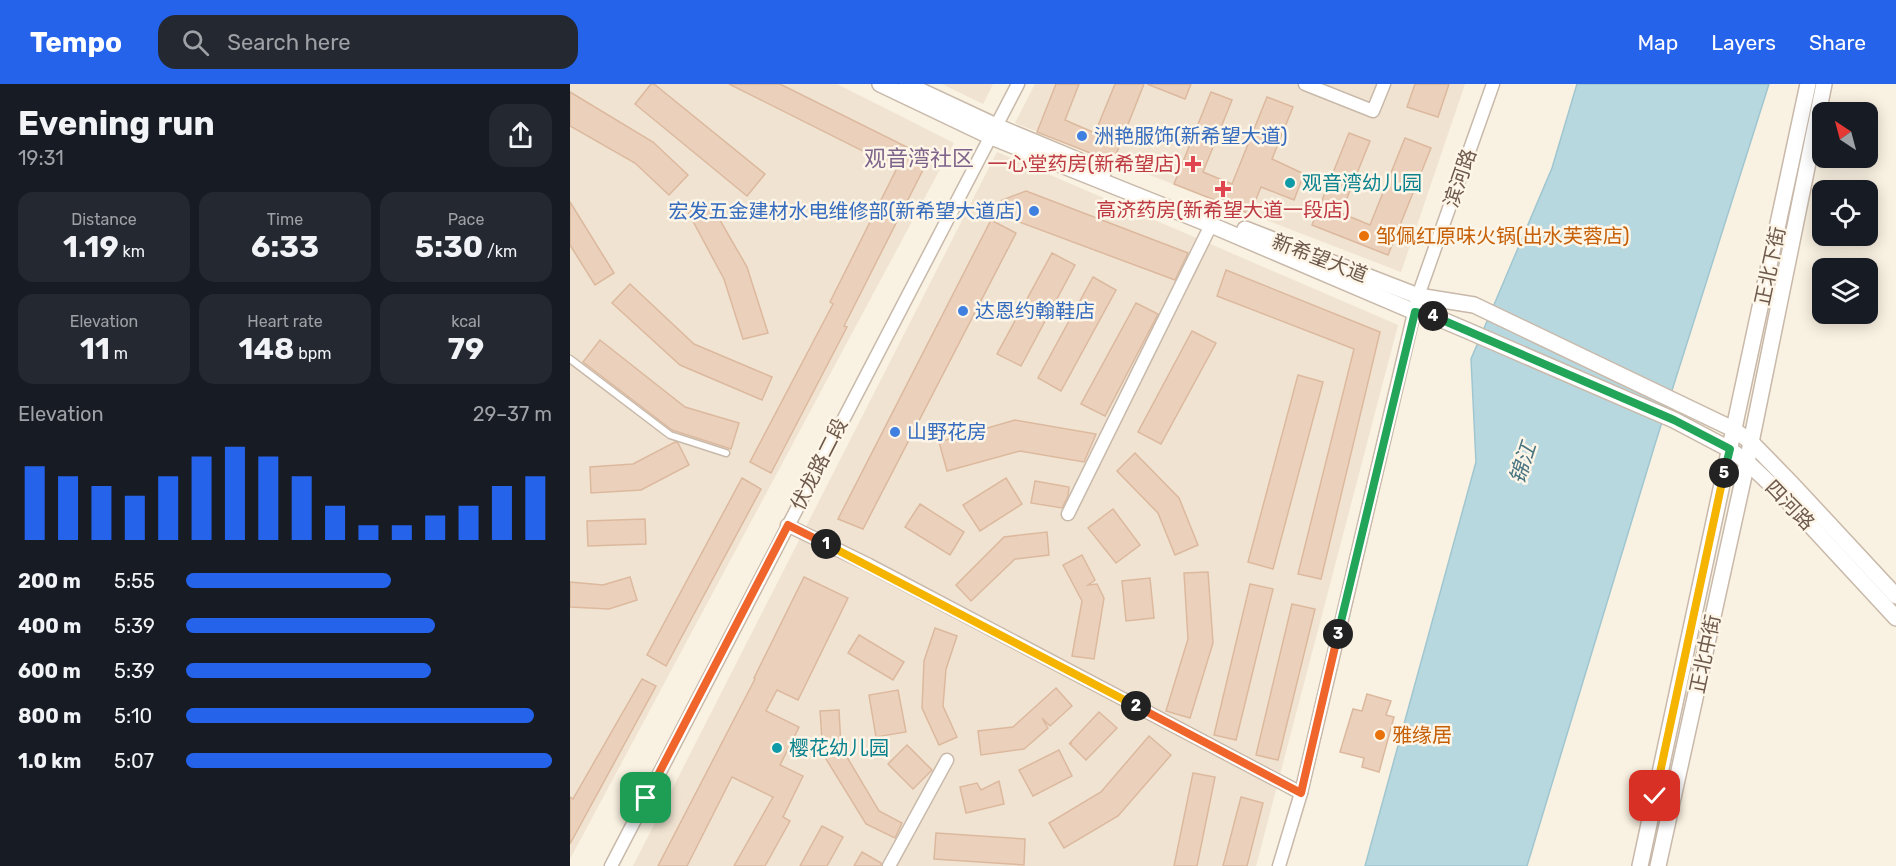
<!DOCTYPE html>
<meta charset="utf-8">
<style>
:root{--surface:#171b24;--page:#242831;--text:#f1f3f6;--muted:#9ea1a6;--accent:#2563eb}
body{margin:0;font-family:Rubik,"Noto Sans SC",sans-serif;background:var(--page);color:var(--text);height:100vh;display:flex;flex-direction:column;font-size:22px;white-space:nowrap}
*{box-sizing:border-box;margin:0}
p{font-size:20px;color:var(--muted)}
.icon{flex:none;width:33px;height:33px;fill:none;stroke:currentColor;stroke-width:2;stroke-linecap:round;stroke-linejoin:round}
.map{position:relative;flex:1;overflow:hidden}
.sheet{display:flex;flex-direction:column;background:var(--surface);width:570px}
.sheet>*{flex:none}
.needle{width:39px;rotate:324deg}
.fabs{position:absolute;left:1242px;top:18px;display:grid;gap:12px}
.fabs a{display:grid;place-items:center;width:66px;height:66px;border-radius:12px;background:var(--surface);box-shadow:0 3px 15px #0003;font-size:30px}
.pin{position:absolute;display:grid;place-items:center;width:51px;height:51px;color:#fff;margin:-26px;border-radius:12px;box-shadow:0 3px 9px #0006}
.km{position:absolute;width:30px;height:30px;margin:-15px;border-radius:50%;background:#222;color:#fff;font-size:16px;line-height:30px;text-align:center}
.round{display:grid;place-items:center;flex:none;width:63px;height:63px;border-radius:18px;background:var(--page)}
.headline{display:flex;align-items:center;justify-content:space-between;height:102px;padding:0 18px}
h1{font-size:33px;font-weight:700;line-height:45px}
.stats{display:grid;grid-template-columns:repeat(3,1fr);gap:9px;height:102px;padding:6px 18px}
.stats div{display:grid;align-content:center;border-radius:15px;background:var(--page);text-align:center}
.stats b{font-size:30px;font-weight:700}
.stats small{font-size:16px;font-weight:400}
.stats p{font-size:16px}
.chart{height:168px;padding:12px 18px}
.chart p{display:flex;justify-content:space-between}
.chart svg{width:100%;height:108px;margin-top:6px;stroke:var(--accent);stroke-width:6}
ul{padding:0 18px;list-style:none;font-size:20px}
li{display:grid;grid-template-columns:96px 72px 1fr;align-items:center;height:45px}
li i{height:15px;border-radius:8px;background:var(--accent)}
header{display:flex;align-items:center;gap:36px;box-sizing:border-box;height:84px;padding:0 30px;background:var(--accent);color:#fff}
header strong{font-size:28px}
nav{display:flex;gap:33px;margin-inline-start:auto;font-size:21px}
.search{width:420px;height:54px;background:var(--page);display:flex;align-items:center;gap:15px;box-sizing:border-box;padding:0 21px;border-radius:18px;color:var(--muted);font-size:22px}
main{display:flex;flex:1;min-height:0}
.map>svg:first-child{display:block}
.residential{fill:#f0e3d1}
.water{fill:#b8d8e0;stroke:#a0c6d0;stroke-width:1.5}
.building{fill:#ebd1bc;stroke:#dcb99e;stroke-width:1.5}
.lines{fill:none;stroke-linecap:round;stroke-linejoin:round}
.service-casing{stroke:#c8b9aa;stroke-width:9}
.minor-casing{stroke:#c8b9aa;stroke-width:15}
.tertiary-casing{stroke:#c8b9aa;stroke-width:18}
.service{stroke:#fff;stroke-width:6}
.minor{stroke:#fff;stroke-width:12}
.tertiary{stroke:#fff;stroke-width:15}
.split-1-casing{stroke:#fff;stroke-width:12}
.split-2-casing{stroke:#fff;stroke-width:12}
.split-3-casing{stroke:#fff;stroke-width:12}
.split-4-casing{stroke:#fff;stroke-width:12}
.split-5-casing{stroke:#fff;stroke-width:12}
.split-6-casing{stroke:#fff;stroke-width:12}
.split-1{stroke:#f0652b;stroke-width:8}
.split-2{stroke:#f5b400;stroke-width:8}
.split-3{stroke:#f0652b;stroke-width:8}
.split-4{stroke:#22a559;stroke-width:8}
.split-5{stroke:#22a559;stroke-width:8}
.split-6{stroke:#f5b400;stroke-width:8}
.shop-dot{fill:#3f7fe0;stroke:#fdf5e7;stroke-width:2}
.health-dot{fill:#e0444e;stroke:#fdf5e7;stroke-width:2}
.culture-dot{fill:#0f9aa8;stroke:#fdf5e7;stroke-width:2}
.food-dot{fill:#e8710a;stroke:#fdf5e7;stroke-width:2}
.labels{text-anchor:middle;stroke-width:5;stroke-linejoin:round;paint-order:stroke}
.shop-label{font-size:20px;fill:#366cbe;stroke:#fdf5e7;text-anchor:start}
.health-label{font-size:20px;fill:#be3a42;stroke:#fdf5e7;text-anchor:end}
.street-label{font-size:20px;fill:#6d594b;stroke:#fdf5e7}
.culture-label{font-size:20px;fill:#0d838f;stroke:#fdf5e7;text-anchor:start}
.food-label{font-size:20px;fill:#c56008;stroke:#fdf5e7;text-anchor:start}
.water-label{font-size:21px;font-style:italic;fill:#47737f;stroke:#fdf5e7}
.quarter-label{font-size:22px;fill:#7e638a;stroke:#fdf5e7}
</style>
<header>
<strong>Tempo</strong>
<div class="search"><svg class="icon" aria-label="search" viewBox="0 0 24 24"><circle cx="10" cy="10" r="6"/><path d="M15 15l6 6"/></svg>Search here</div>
<nav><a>Map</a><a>Layers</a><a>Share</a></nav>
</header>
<main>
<section class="sheet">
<div class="headline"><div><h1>Evening run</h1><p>19:31</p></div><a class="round"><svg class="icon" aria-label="share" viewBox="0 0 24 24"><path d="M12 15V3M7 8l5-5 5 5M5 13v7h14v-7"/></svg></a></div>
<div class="stats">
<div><p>Distance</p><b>1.19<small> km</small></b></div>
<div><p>Time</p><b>6:33</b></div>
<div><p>Pace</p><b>5:30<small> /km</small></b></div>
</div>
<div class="stats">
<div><p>Elevation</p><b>11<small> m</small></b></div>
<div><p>Heart rate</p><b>148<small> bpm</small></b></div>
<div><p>kcal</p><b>79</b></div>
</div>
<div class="chart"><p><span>Elevation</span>29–37 m</p>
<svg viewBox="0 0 160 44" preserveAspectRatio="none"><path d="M5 44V14M15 44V18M25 44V22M35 44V26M45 44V18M55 44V10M65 44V6M75 44V10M85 44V18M95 44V30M105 44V38M115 44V38M125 44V34M135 44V30M145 44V22M155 44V18"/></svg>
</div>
<ul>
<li><b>200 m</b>5:55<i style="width:56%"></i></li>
<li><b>400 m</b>5:39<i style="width:68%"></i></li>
<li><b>600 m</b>5:39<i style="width:67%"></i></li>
<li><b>800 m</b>5:10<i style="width:95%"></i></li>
<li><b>1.0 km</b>5:07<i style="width:100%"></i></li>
</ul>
</section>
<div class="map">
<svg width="1326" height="782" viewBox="0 0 1326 782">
<rect width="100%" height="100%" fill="#f9f1e1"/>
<g class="residential">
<path d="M0,0H267L384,59L0,775Z"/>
<path d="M372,0H423L413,20Z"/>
<path d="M465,0H895L831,188L445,39Z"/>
<path d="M427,68L828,241L686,782H63Z"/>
</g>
<path class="water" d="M1007,0H1199L1086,357L957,782H795L906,378L901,275L982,84Z"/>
<g class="building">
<path d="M81,0H84L195,90L177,112L65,20Z"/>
<path d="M159,0H210L359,74L274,242L277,243L201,389L180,378L263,220L260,218L327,84Z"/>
<path d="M486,0H509L495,36L525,49L545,0H574L543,78L467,48Z"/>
<path d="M577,0H621L615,15Z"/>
<path d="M845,0H879L868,33L837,23Z"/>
<path d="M0,8L83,58L118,91L99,111L65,79L0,42Z"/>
<path d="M641,8L662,16L633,88L662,100L697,13L723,23L702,75L734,90L724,116L691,103L680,130L604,100Z"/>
<path d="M779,49L800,57L771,129L800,141L835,54L861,64L818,171L742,141Z"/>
<path d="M456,107L618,169L605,196L425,129L432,116Z"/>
<path d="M0,118L44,189L25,201L0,161Z"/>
<path d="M140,119L177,183L198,249L173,255L154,195L118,128Z"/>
<path d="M421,136L446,149L293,445L268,435Z"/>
<path d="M482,169L505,181L451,282L427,270Z"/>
<path d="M656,186L810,248L751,495L728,490L784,265L647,212Z"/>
<path d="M523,193L546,206L491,307L468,294Z"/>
<path d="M60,200L124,260L202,293L192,316L110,281L42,219Z"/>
<path d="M566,219L588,230L535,332L511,320Z"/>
<path d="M622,247L646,259L591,360L568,348Z"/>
<path d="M30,256L115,323L169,339L161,365L102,346L13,278Z"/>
<path d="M728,291L753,298L703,485L678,478Z"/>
<path d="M445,336L526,350L514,378L450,367L377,387L369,358Z"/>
<path d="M105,358L108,359L119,381L71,406L21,409L20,383L63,380Z"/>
<path d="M565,369L609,414L628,461L605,471L588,429L547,387Z"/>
<path d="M172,394L191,405L96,582L77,571Z"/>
<path d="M436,394L452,420L410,447L393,421Z"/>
<path d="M465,397L499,403L498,412L492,424L461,419Z"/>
<path d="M350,420L394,448L380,471L335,443Z"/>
<path d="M543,425L570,461L546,479L518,444Z"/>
<path d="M75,435L76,460L18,462L17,437Z"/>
<path d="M477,448L479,471L445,475L401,517L386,501L434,453Z"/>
<path d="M512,471L525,496L518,501L527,500L534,514L524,575L502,572L512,517L493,481Z"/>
<path d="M638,488L643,559L620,634L596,627L618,555L614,489Z"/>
<path d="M60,493L67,516L39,525L0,523V498L33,501Z"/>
<path d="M234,493L278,514L228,616L207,606L196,627L229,643L210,681L233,692L213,733L220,737L195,782H164L203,713L162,693L117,782H88L185,595L184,594Z"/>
<path d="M580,494L584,534L556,537L552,497Z"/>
<path d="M680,500L703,505L666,656L644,651Z"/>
<path d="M722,520L745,525L708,676L686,671Z"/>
<path d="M365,544L387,552L376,585L373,622L387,653L369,661L352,624L354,577Z"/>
<path d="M289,551L334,578L323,596L278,569Z"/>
<path d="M72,595L86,602L0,760V713L3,715Z"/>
<path d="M486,604L502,622L480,642L472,634L478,644L454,665L411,671L408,647L443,643Z"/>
<path d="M328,606L336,648L306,653L299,611Z"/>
<path d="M797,610L821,617L816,631L824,633L809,688L792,683L794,674L770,668L783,625L792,627Z"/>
<path d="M269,626L271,663L309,727L332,739L325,754L296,740L253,670L250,627Z"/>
<path d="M529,628L547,644L516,676L500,660L502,659L499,660Z"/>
<path d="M579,652L601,671L548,732L494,764L479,739L531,708Z"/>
<path d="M337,661L362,686L343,705L318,680Z"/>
<path d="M489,666L502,692L463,712L449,686Z"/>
<path d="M623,689L645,693L627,782H604Z"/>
<path d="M429,697L434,720L396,729L390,703L407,699L411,706Z"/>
<path d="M671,713L693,719L677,782H653Z"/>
<path d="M252,742L273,753L257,782H230Z"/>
<path d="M366,749L455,755L454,781L364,775Z"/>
<path d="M292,768L311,779V782H284Z"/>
</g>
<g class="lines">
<g class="service-casing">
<path id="service" d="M0,275L100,351L156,369"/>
</g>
<g class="minor-casing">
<g id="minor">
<path d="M735,0L803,27L814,0"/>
<path d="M498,430L641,141"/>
<path d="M217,441L299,481L731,709"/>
<path d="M41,782L448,0"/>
<path d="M319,782L377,676"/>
<path d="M709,782L731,709L848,212L923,0"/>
</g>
</g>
<g class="tertiary-casing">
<g id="tertiary">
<path d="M310,0L419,52L641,141L845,228L863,232L896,246L1104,336L1159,365L1177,378L1215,414L1326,534"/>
<path d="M336,0L426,42L534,87"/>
<path d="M675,145L848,212L904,221L1163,345L1181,358L1222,400L1326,512"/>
<path d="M1070,782L1238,0"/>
<path d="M1088,782L1177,378L1254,0"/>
</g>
</g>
<use href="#service" class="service"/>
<use href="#minor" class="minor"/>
<use href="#tertiary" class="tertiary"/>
</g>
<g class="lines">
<g class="split-1-casing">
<path id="split-1" d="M76,714L218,441L256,460"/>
</g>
<g class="split-2-casing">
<path id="split-2" d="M256,460L566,622"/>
</g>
<g class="split-3-casing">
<path id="split-3" d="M566,622L731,709L768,550"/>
</g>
<g class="split-4-casing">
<path id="split-4" d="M768,550L845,228L863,232"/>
</g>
<g class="split-5-casing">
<path id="split-5" d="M863,232L1104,336L1160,365L1154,389"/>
</g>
<g class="split-6-casing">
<path id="split-6" d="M1085,712L1154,389"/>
</g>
<use href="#split-1" class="split-1"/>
<use href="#split-2" class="split-2"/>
<use href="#split-3" class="split-3"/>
<use href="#split-4" class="split-4"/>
<use href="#split-5" class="split-5"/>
<use href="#split-6" class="split-6"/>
</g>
<g class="shop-dot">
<circle cx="512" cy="52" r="6"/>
<circle cx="464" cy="127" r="6"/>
<circle cx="393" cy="227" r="6"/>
<circle cx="325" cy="348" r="6"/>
</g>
<g class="health-dot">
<path d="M620 71h6v6h6v6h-6v6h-6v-6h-6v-6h6z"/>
<path d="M650 96h6v6h6v6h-6v6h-6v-6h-6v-6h6z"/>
</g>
<g class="culture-dot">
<circle cx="720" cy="99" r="6"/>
<circle cx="207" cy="664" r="6"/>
</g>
<g class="food-dot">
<circle cx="794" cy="152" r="6"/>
<circle cx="810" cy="651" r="6"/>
</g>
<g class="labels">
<g class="shop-label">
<text x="524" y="59">洲艳服饰(新希望大道)</text>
<text x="452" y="134" text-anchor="end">宏发五金建材水电维修部(新希望大道店)</text>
<text x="405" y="234">达恩约翰鞋店</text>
<text x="337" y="355">山野花房</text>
</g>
<g class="health-label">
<text x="611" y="87">一心堂药房(新希望店)</text>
<text x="653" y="133" text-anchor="middle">高济药房(新希望大道一段店)</text>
</g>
<g class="street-label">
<text transform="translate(890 94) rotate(-71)" y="7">滨河路</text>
<text transform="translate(750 174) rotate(21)" y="7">新希望大道</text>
<text transform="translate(1200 182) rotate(-78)" y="7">正北下街</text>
<text transform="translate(249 380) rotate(-63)" y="7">伏龙路二段</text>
<text transform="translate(1220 421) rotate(46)" y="7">四河路</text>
<text transform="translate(1135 570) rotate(-78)" y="7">正北中街</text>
</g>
<g class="culture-label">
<text x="732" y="106">观音湾幼儿园</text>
<text x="219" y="671">樱花幼儿园</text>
</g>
<g class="food-label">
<text x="806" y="159">邹佩红原味火锅(出水芙蓉店)</text>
<text x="822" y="658">雅缘居</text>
</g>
<g class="water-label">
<text transform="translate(953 379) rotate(-72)" y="7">锦江</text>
</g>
<g class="quarter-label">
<text x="349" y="82">观音湾社区</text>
</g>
</g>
</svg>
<div class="fabs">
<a><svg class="needle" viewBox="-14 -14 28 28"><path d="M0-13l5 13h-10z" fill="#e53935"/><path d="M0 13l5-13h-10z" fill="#9ea1a6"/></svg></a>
<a><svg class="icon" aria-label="locate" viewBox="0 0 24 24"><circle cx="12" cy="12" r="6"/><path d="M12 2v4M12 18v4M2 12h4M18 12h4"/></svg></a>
<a><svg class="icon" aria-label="layers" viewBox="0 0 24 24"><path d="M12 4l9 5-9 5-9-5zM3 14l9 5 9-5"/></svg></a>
</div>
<div class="pin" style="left:76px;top:714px;background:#1e9e55"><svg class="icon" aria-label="arrive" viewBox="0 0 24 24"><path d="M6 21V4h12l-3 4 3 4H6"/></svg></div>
<div class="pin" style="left:1085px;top:712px;background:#d93025"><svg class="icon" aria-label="check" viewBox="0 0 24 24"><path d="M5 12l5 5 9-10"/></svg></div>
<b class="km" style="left:256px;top:460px">1</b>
<b class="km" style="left:566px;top:622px">2</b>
<b class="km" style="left:768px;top:550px">3</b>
<b class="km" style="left:863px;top:232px">4</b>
<b class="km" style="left:1154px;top:389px">5</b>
</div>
</main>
